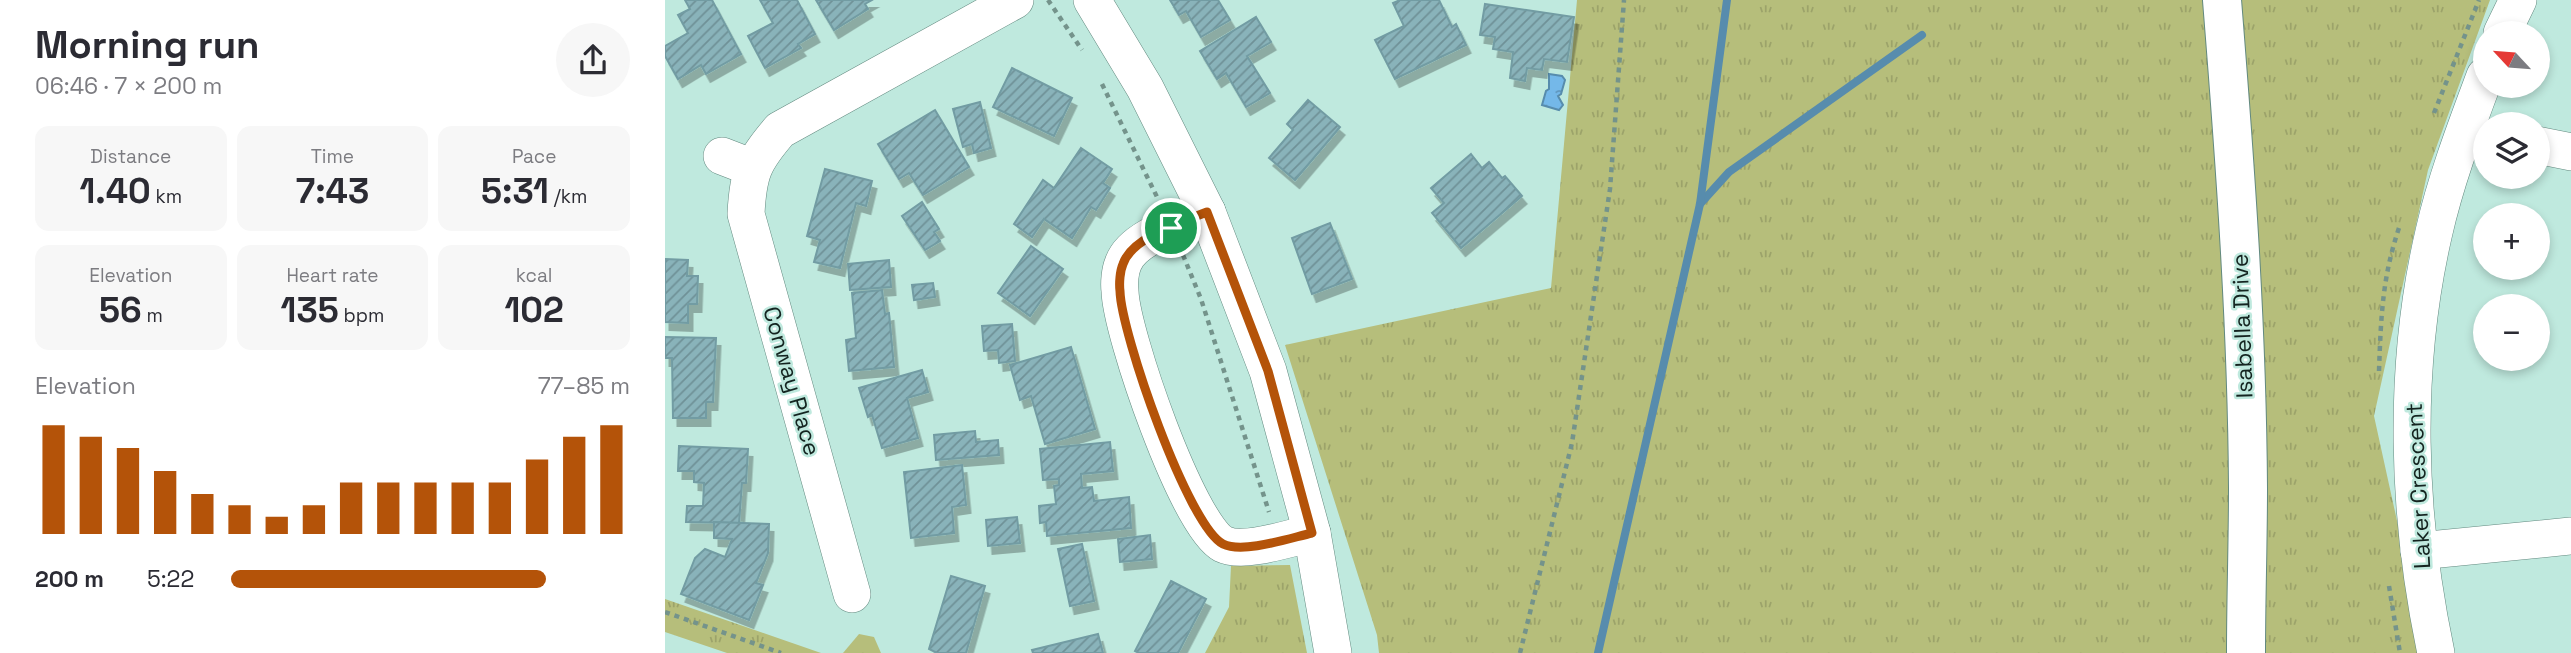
<!DOCTYPE html>
<meta charset="utf-8">
<style>
:root{--surface:#fff;--page:#f7f7f7;--text:#2b2b33;--muted:#7c7c81;--accent:#b45309}
body{margin:0;font-family:"Space Grotesk",sans-serif;background:var(--page);color:var(--text);height:100vh;display:flex;flex-direction:column;font-size:26px;white-space:nowrap}
*{box-sizing:border-box;margin:0}
p{font-size:23px;color:var(--muted)}
.icon{flex:none;width:38px;height:38px;fill:none;stroke:currentColor;stroke-width:2;stroke-linecap:round;stroke-linejoin:round}
.map{position:relative;flex:1;overflow:hidden}
.panel{display:flex;flex-direction:column;background:var(--surface);width:665px}
.panel>*{flex:none}
.needle{width:46px;rotate:296deg}
.controls{position:absolute;left:1808px;top:21px;display:grid;gap:14px}
.controls a{display:grid;place-items:center;width:77px;height:77px;border-radius:50%;background:var(--surface);box-shadow:0 4px 10px #0003;font-size:35px}
.pin{position:absolute;display:grid;place-items:center;width:60px;height:60px;color:#fff;margin:-30px;border:4px solid #fff;border-radius:50%;box-shadow:0 2px 7px #0007}
.round{display:grid;place-items:center;flex:none;width:74px;height:74px;border-radius:37px;background:var(--page)}
.headline{display:flex;align-items:center;justify-content:space-between;height:119px;padding:0 35px}
h1{font-size:38px;font-weight:700;line-height:52px}
.stats{display:grid;grid-template-columns:repeat(3,1fr);gap:10px;height:119px;padding:7px 35px}
.stats div{display:grid;align-content:center;border-radius:14px;background:var(--page);text-align:center}
.stats b{font-size:35px;font-weight:700}
.stats small{font-size:19px;font-weight:400}
.stats p{font-size:19px}
.chart{height:196px;padding:14px 35px}
.chart p{display:flex;justify-content:space-between}
.chart svg{width:100%;height:126px;margin-top:7px;stroke:var(--accent);stroke-width:6}
ul{padding:0 35px;list-style:none;font-size:23px}
li{display:grid;grid-template-columns:112px 84px 1fr;align-items:center;height:52px}
li i{height:18px;border-radius:9px;background:var(--accent)}
main{display:flex;flex:1;min-height:0}
.map>svg:first-child{display:block}
.grass{fill:url(#grass-tufts)}
.water{fill:url(#water-ripples);stroke:#578cad;stroke-width:2}
.lines{fill:none;stroke-linecap:round;stroke-linejoin:round}
.stream{stroke:#578cad;stroke-width:8}
.building{fill:url(#building-hatch);stroke:#729ca3;stroke-width:2;filter:url(#shadow)}
.minor-casing{stroke:#62897f;stroke-width:38}
.major-casing{stroke:#62897f;stroke-width:40}
.path{stroke:#74938b;stroke-width:4.5;stroke-dasharray:5 5;stroke-linecap:butt}
.minor{stroke:#fff;stroke-width:37}
.major{stroke:#fff;stroke-width:38}
.route-casing{stroke:#fff;stroke-width:14}
.route{stroke:#b45309;stroke-width:9}
.labels{text-anchor:middle;stroke-width:5;stroke-linejoin:round;paint-order:stroke}
.street-label{font-size:23px;fill:#142420;stroke:#bfe9de}
</style>
<main>
<section class="panel">
<div class="headline"><div><h1>Morning run</h1><p>06:46 · 7 × 200 m</p></div><a class="round"><svg class="icon" aria-label="share" viewBox="0 0 24 24"><path d="M12 15V3M7 8l5-5 5 5M5 13v7h14v-7"/></svg></a></div>
<div class="stats">
<div><p>Distance</p><b>1.40<small> km</small></b></div>
<div><p>Time</p><b>7:43</b></div>
<div><p>Pace</p><b>5:31<small> /km</small></b></div>
</div>
<div class="stats">
<div><p>Elevation</p><b>56<small> m</small></b></div>
<div><p>Heart rate</p><b>135<small> bpm</small></b></div>
<div><p>kcal</p><b>102</b></div>
</div>
<div class="chart"><p><span>Elevation</span>77–85 m</p>
<svg viewBox="0 0 160 44" preserveAspectRatio="none"><path d="M5 44V6M15 44V10M25 44V14M35 44V22M45 44V30M55 44V34M65 44V38M75 44V34M85 44V26M95 44V26M105 44V26M115 44V26M125 44V26M135 44V18M145 44V10M155 44V6"/></svg>
</div>
<ul>
<li><b>200 m</b>5:22<i style="width:79%"></i></li>
</ul>
</section>
<div class="map">
<svg width="1906" height="653" viewBox="0 0 1906 653">
<defs>
<pattern id="grass-tufts" width="24" height="20" patternUnits="userSpaceOnUse" patternTransform="scale(1.75)"><rect width="24" height="20" fill="#b6be7b"/><path d="M3 7l-1-3M5 7V3M7 7l1-3M15 17l-1-3M17 17v-4M19 17l1-3" fill="none" stroke="#9ca36a"/></pattern>
<pattern id="water-ripples" width="26" height="14" patternUnits="userSpaceOnUse" patternTransform="scale(1.75)"><rect width="26" height="14" fill="#74b8e9"/><path d="M2 4q2-2 4 0t4 0M15 11q2-2 4 0t4 0" fill="none" stroke="#5e95bc"/></pattern>
<pattern id="building-hatch" width="6" height="6" patternUnits="userSpaceOnUse" patternTransform="scale(1.75)"><rect width="6" height="6" fill="#89b3ba"/><path d="M-1 1l2-2M0 6l6-6M5 7l2-2" fill="none" stroke="#6f9197"/></pattern>
<filter id="shadow"><feDropShadow dx="4.5" dy="8" stdDeviation="0" flood-color="#0004"/></filter>
</defs>
<rect width="100%" height="100%" fill="#bfe9de"/>
<g class="grass">
<path d="M912,0H1825L1763,170L1709,416L1761,653H714L712,635L620,345L886,288Z"/>
<path d="M625,565L642,653H540L564,607L566,566Z"/>
<path d="M0,599L156,653H62L0,632Z"/>
<path d="M194,634L209,637L216,653H178Z"/>
</g>
<path class="water" d="M884,74L897,76L900,80L896,94L893,96L898,105L894,110L877,105L881,91L884,89Z"/>
<g class="lines">
<g class="stream">
<path d="M1035,204L1064,172L1257,35"/>
<path d="M933,653L1035,204L1062,0"/>
</g>
</g>
<g class="building">
<path d="M20,0H47L76,54L41,74L36,65L13,79L0,56V46L23,33L13,15L25,9Z"/>
<path d="M95,0H132L150,34L133,44L136,48L100,68L83,36L108,23Z"/>
<path d="M151,0H207L200,4L203,9L169,30Z"/>
<path d="M505,0H553L565,20L536,37L521,11L514,15Z"/>
<path d="M735,0H774L787,27L791,24L801,45L730,79L710,40L739,26L728,3Z"/>
<path d="M820,4L909,17L902,62L879,59L877,70L862,68L860,81L845,78L848,52L828,49L830,37L815,35Z"/>
<path d="M591,17L606,42L582,56L605,93L581,107L561,73L552,79L535,51Z"/>
<path d="M347,68L407,98L389,136L328,107Z"/>
<path d="M643,100L675,127L630,180L604,158L628,130L622,124Z"/>
<path d="M315,102L326,148L309,153L307,144L298,147L288,109Z"/>
<path d="M270,110L304,167L258,195L244,173L234,179L213,144Z"/>
<path d="M416,148L447,169L438,183L445,188L431,210L426,207L407,238L379,219L367,237L349,224L378,180L389,188Z"/>
<path d="M806,154L817,168L824,162L837,178L840,176L857,196L796,248L767,213L779,203L766,188Z"/>
<path d="M160,169L207,181L201,206L191,203L175,268L149,262L155,240L142,236Z"/>
<path d="M257,202L274,229L269,232L275,241L260,250L237,216Z"/>
<path d="M665,223L687,279L647,294L627,238Z"/>
<path d="M366,246L398,269L365,316L333,293Z"/>
<path d="M0,259L23,260L22,276H33L32,304H23V323L0,322Z"/>
<path d="M224,260L226,287L185,290L183,264Z"/>
<path d="M268,283L270,297L249,300L247,285Z"/>
<path d="M217,290L220,314L224,313L229,367L184,371L181,340L191,338L187,293Z"/>
<path d="M347,324L350,361L334,363L333,350L319,351L317,326Z"/>
<path d="M0,337L51,338L48,402H41V418H8L7,358H0Z"/>
<path d="M406,347L430,429L380,444L366,396L355,400L345,365Z"/>
<path d="M257,370L263,392L242,398L253,438L217,448L207,415L203,417L194,388Z"/>
<path d="M310,431L311,442L333,440L334,455L271,460L269,435Z"/>
<path d="M445,442L448,471L416,474L417,488L427,487L429,501L464,497L466,528L382,536L381,522L375,523L374,506L391,504L389,486L394,485V479L378,480L375,449Z"/>
<path d="M14,446L83,449L81,483H77L74,523L21,522L22,506H38L39,483L29,482V471H13Z"/>
<path d="M297,465L301,505L287,507L289,533L246,538L239,472Z"/>
<path d="M352,517L355,543L323,546L321,520Z"/>
<path d="M49,522L104,524L103,553L91,583L98,585L84,620L16,594L30,558L40,549L60,557L67,539L49,538Z"/>
<path d="M485,535L487,559L455,562L453,539Z"/>
<path d="M417,544L429,601L405,606L393,549Z"/>
<path d="M286,576L320,586L301,653H272L264,649Z"/>
<path d="M506,581L541,599L513,653H474L470,651Z"/>
<path d="M433,634L438,653H368L367,650Z"/>
</g>
<g class="lines">
<g class="minor-casing">
<g id="minor">
<path d="M427,0L480,88L542,212L603,371L647,533L668,653"/>
<path d="M1837,33L1853,0"/>
<path d="M1872,145L1906,152"/>
<path d="M57,156L88,168"/>
<path d="M542,212C517,223 467,237 458,264C455,271 454,283 455,291C456,333 523,526 558,544C578,554 625,538 647,533"/>
<path d="M1754,551L1906,536"/>
<path d="M187,594L81,214C83,173 88,161 115,130L350,0"/>
<path d="M1771,653C1742,516 1737,369 1769,232C1781,179 1801,127 1820,76"/>
</g>
</g>
<g class="major-casing">
<path id="major" d="M1557,0C1570,162 1582,325 1583,488C1583,543 1581,598 1581,653"/>
</g>
<g class="path">
<path d="M383,0L417,50"/>
<path d="M437,84L493,199"/>
<path d="M1769,113L1814,0"/>
<path d="M518,255L536,299L604,512"/>
<path d="M1714,371C1716,317 1717,277 1735,225"/>
<path d="M1724,586L1735,653"/>
<path d="M0,612L116,653"/>
<path d="M855,653L907,443L945,189L959,0"/>
</g>
<use href="#minor" class="minor"/>
<use href="#major" class="major"/>
</g>
<g class="lines">
<g class="route-casing">
<path id="route" d="M542,212L603,371L647,533C625,538 578,554 558,544C523,526 456,333 455,291C454,283 455,271 458,264C467,237 517,222 542,212Z"/>
</g>
<use href="#route" class="route"/>
</g>
<g class="labels">
<g class="street-label">
<text transform="translate(1577 326) rotate(-92)" y="8">Isabella Drive</text>
<text transform="translate(127 381) rotate(74)" y="8">Conway Place</text>
<text transform="translate(1753 486) rotate(-93)" y="8">Laker Crescent</text>
</g>
</g>
</svg>
<div class="controls">
<a><svg class="needle" viewBox="-14 -14 28 28"><path d="M0-13l5 13h-10z" fill="#e53935"/><path d="M0 13l5-13h-10z" fill="#7c7c81"/></svg></a>
<a><svg class="icon" aria-label="layers" viewBox="0 0 24 24"><path d="M12 4l9 5-9 5-9-5zM3 14l9 5 9-5"/></svg></a>
<a>+</a>
<a>−</a>
</div>
<div class="pin" style="left:506px;top:228px;background:#1e9e55"><svg class="icon" aria-label="arrive" viewBox="0 0 24 24"><path d="M6 21V4h12l-3 4 3 4H6"/></svg></div>
</div>
</main>
